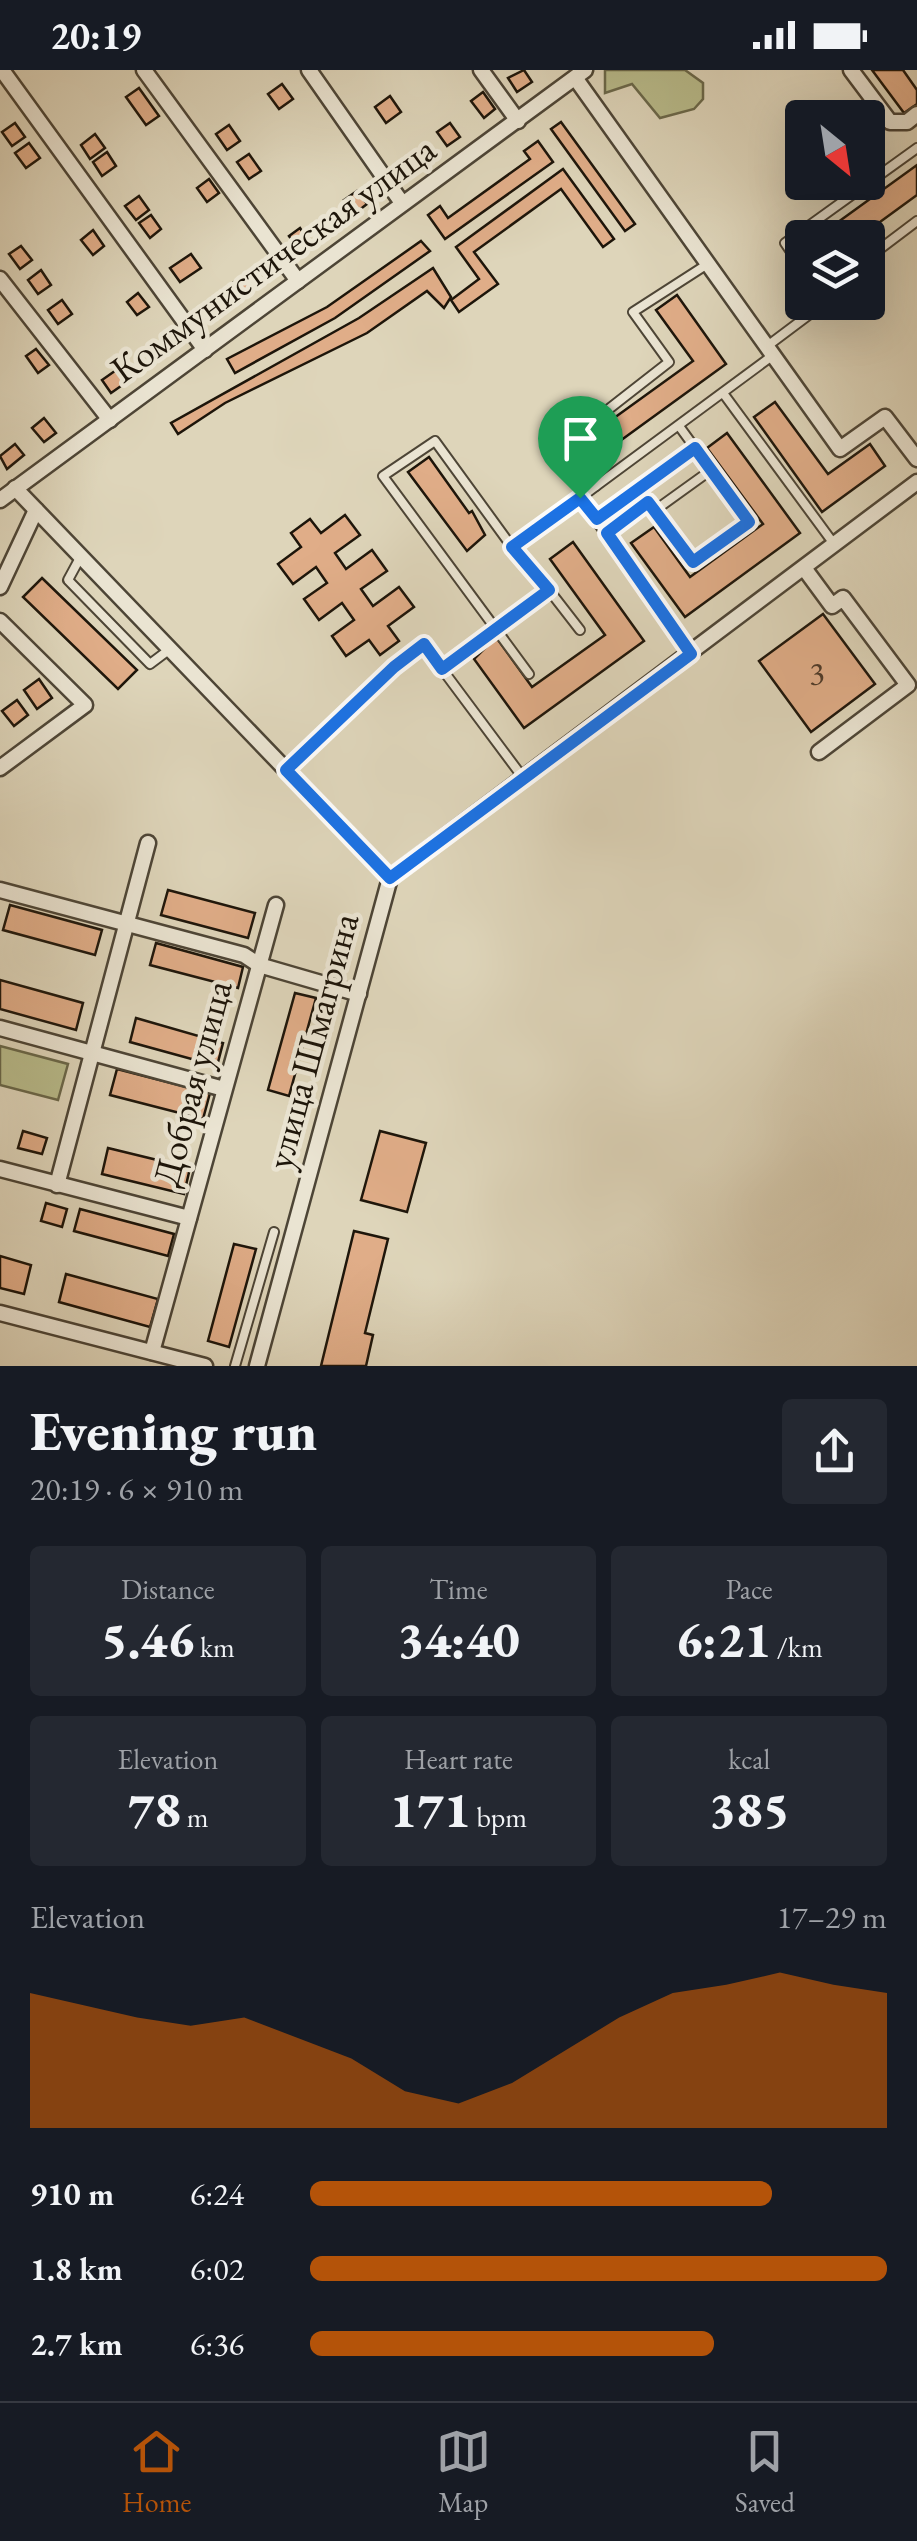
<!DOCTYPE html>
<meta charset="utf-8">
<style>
:root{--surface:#171b24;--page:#242831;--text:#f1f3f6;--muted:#9ea1a6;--line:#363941;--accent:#b45309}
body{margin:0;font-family:"EB Garamond",serif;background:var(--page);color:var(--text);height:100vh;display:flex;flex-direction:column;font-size:38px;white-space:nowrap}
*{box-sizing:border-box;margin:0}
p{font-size:32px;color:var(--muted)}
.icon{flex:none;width:55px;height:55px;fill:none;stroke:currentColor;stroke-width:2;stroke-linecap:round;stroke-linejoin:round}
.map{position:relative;height:1296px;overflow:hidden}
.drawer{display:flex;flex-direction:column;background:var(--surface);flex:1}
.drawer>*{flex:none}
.needle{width:65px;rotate:150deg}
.controls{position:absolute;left:785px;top:30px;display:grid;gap:20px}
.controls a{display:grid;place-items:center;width:100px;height:100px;border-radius:10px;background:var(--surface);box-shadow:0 10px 40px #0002;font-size:50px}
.pin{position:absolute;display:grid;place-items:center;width:85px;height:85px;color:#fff;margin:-102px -42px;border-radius:50% 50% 50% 0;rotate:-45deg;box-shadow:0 0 10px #0007}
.pin .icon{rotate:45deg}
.round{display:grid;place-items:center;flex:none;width:105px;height:105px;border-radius:10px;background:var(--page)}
.headline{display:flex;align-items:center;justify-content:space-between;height:170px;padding:0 30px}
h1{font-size:55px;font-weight:800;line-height:75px}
.metrics{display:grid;grid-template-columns:repeat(3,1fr);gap:15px;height:170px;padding:10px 30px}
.metrics div{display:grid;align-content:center;border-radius:10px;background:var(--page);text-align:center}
.metrics b{font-size:50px;font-weight:800}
.metrics small{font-size:28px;font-weight:400}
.metrics p{font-size:28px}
.chart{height:280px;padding:20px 30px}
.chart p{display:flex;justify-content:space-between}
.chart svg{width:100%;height:180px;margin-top:10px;fill:var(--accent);opacity:.7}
ul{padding:0 30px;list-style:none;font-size:32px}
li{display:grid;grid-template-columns:160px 120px 1fr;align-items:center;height:75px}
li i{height:25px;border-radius:12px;background:var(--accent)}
.status{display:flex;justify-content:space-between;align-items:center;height:70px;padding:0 50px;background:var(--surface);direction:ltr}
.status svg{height:28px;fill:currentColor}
.tab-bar{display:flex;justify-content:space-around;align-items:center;height:140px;border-top:2px solid var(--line);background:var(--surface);font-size:28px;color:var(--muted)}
.tab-bar a{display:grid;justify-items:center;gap:5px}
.tab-bar .on{color:var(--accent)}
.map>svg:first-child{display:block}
.green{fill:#b8bb8b;stroke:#6a684a;stroke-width:2.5}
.building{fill:#e0ad88;stroke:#1d150a;stroke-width:2.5}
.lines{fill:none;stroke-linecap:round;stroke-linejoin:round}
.lane-casing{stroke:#4d4536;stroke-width:12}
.street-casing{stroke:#4d4536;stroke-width:19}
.lane{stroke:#eae4d2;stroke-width:8}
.street{stroke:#eae4d2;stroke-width:14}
.route-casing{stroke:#fff;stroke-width:20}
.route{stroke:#1a73e8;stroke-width:12}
.labels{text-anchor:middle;stroke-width:9;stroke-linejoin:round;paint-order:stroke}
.number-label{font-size:32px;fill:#4e3b2a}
.street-label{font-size:38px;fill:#1d150a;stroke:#eae4d2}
</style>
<div class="status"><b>20:19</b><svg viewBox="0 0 49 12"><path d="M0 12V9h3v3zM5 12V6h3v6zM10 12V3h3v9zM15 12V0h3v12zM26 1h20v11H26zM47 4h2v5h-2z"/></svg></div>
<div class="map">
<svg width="917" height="1296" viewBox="0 0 917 1296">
<rect width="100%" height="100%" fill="#ded5ba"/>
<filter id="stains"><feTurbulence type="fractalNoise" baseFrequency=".002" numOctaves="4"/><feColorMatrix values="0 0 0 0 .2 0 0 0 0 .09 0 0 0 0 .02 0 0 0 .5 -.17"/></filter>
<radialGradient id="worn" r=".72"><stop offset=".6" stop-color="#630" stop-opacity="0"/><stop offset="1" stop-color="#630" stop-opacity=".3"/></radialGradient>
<g class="green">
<path d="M605,0H685L703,13V29L694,39L660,48L632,14L605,23Z"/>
<path d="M0,976L68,994L58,1030L0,1015Z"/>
</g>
<g class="building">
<path d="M524,0L532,12L517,22L508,8Z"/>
<path d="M872,0H903L917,20V34L904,43Z"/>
<path d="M282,14L293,29L279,39L268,24Z"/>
<path d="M139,18L159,46L146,55L126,27Z"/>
<path d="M483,22L495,39L484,48L471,31Z"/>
<path d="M390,26L401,42L386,53L375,37Z"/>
<path d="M561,52L635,154L625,161L551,59Z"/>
<path d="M15,53L25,67L12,76L2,62Z"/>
<path d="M450,53L460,67L447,76L437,62Z"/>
<path d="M229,55L240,71L227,80L216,64Z"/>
<path d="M95,64L105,78L90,89L81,75Z"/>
<path d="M538,71L553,92L445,169L428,145L440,136L448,148L530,89L524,81Z"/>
<path d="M29,73L40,88L26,98L15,83Z"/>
<path d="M107,82L116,96L102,106L93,92Z"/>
<path d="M249,84L261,101L249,109L237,92Z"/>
<path d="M917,95V125L858,168H816Z"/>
<path d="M563,99L614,169L603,177L561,119L474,182L498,214L459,242L451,230L479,209L456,177Z"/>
<path d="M209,109L219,123L207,132L197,118Z"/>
<path d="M357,121L367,134L354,144L344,130Z"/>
<path d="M139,126L149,140L136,150L125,136Z"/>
<path d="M151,145L161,159L150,168L139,153Z"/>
<path d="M300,158L311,175L301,183L289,166Z"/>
<path d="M93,160L104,176L93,185L81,170Z"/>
<path d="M421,171L430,181L335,248L235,303L227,289L327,237Z"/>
<path d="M21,176L32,190L20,199L9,184Z"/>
<path d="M191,184L201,198L180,212L170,198Z"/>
<path d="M433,198L451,227L444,238L427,221L367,263L225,333L178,364L171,353L359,248Z"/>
<path d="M41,200L51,215L38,224L28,210Z"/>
<path d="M242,206L251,218L234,231L225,219Z"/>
<path d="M138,223L149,237L137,245L127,232Z"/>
<path d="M677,225L726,294L591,392L578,374L693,291L656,240Z"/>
<path d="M62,230L72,244L58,254L48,240Z"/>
<path d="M36,279L49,295L38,303L26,286Z"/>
<path d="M122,296L131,309L111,323L102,310Z"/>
<path d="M775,332L828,404L870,374L885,396L822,442L754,347Z"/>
<path d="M44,348L56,363L44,372L32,358Z"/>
<path d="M727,363L800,463L685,547L631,473L654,457L690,507L763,454L707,378Z"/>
<path d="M15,374L24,385L7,399L0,386Z"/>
<path d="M429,387L469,443L472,441L485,465L467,481L408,402Z"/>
<path d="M345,445L360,465L335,483L346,499L372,480L387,501L361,519L373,536L399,517L414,537L388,556L399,571L380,585L369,570L346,586L332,566L354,550L342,533L319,550L304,529L327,513L316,497L293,514L278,494L301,477L291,463L310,449L321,463Z"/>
<path d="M573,472L644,571L524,658L474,589L496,567L532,617L605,565L550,489Z"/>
<path d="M42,508L137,600L118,619L23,527Z"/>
<path d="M823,544L875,614L811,662L759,591Z"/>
<path d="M39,609L52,628L37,639L24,620Z"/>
<path d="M17,630L28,645L14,656L2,641Z"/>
<path d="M168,820L255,843L248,868L161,845Z"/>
<path d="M10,835L102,860L95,885L3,860Z"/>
<path d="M156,873L243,897L238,918L150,895Z"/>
<path d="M0,910L83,933L76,960L0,939Z"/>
<path d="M295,923L316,928L289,1026L268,1020Z"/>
<path d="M136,948L223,973L217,996L130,972Z"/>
<path d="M117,999L210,1023L203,1049L110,1025Z"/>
<path d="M23,1061L47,1068L42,1084L18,1078Z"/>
<path d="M380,1061L426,1073L407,1142L361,1130Z"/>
<path d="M108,1078L190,1098L184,1124L102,1104Z"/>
<path d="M46,1133L67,1139L62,1157L41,1151Z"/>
<path d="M80,1139L174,1164L168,1186L74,1161Z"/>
<path d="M354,1161L388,1169L365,1263L373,1265L366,1296H321Z"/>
<path d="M234,1174L256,1179L229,1277L208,1271Z"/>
<path d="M0,1186L31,1195L24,1224L0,1218Z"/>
<path d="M66,1204L158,1229L150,1257L59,1232Z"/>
</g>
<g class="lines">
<g class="lane-casing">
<g id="lane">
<path d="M868,188L917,151"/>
<path d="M706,195L633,242L669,292L564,374L596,416L772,286"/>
<path d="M868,196L871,201L868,204"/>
<path d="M802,198L785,173L917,78"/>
<path d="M766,277L826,232"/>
<path d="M723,323L834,474"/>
<path d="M596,416L580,428L691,583"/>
<path d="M654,441L711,400"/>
<path d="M597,449L695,378"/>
<path d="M607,463L649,432L693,493L749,452L679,356"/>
<path d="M512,477L435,371L383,406L529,604"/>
<path d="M81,486L68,510L150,594L170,579"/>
<path d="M549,520L580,560"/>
<path d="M286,700L424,574L442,599"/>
<path d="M524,709L442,599L549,520L512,477L580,428"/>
<path d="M235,1296L274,1162"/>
</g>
</g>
<g class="street-casing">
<g id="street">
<path d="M2,0L205,280"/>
<path d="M144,0L298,211"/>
<path d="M309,0L402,133"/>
<path d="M481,0L518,51"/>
<path d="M851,0L890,52H907L917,44"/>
<path d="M576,9L840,379L885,347L917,389"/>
<path d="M0,209L110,350"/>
<path d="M15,418L390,808"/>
<path d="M0,430L585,0"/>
<path d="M804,498L832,536L843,528L908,615L819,682"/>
<path d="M0,517L36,440"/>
<path d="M0,551L85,635L0,698"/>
<path d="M390,808L917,412"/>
<path d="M0,820L244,885L259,895L359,924"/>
<path d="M0,958L224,1019"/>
<path d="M0,1099L189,1148"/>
<path d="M57,1115L148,773"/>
<path d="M0,1243L205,1296"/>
<path d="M152,1282L276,835"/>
<path d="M257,1296L390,808"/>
</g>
</g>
<use href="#lane" class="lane"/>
<use href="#street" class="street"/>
</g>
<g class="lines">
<g class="route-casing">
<path id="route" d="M695,378L749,452L693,492L648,432L607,463L691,584L390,808L286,700L394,597L424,574L442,599L549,520L512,477L580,428L597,449Z"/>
</g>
<use href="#route" class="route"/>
</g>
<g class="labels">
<g class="number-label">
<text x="817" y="614">3</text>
</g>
<g class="street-label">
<text transform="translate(273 189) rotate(-36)" y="13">Коммунистическая улица</text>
<text transform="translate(312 971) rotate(-75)" y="13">улица Шмагрина</text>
<text transform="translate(192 1013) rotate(-75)" y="13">Добрая улица</text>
</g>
</g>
<rect width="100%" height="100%" filter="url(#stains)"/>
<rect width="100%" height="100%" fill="url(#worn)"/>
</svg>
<div class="controls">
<a><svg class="needle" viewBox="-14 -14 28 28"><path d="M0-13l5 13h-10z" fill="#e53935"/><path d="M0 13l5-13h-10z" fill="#9ea1a6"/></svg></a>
<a><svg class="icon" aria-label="layers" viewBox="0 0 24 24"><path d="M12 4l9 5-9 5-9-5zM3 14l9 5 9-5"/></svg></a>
</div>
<div class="pin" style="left:580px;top:428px;background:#1e9e55"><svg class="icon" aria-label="arrive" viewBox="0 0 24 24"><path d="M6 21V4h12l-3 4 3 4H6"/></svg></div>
</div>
<section class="drawer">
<div class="headline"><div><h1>Evening run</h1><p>20:19 · 6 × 910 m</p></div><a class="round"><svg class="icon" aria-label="share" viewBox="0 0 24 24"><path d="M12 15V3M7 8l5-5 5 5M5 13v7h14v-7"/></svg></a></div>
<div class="metrics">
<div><p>Distance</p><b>5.46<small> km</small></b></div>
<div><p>Time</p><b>34:40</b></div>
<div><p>Pace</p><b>6:21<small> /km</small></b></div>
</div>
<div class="metrics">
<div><p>Elevation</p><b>78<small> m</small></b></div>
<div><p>Heart rate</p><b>171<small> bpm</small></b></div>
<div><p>kcal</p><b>385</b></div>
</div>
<div class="chart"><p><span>Elevation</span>17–29 m</p>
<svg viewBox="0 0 160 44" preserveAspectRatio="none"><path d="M0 44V11L10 14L20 17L30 19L40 17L50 22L60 27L70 35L80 38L90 33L100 25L110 17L120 11L130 9L140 6L150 9L160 11V44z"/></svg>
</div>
<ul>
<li><b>910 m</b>6:24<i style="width:80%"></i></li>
<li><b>1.8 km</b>6:02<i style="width:100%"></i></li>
<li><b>2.7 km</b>6:36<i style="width:70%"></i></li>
</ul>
</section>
<nav class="tab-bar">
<a class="on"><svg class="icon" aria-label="home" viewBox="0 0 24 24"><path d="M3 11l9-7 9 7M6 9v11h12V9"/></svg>Home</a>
<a><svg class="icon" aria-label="map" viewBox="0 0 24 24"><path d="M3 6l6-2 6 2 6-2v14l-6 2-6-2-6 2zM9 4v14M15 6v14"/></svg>Map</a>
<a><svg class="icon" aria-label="saved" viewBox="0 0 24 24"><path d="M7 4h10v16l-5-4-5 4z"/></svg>Saved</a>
</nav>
